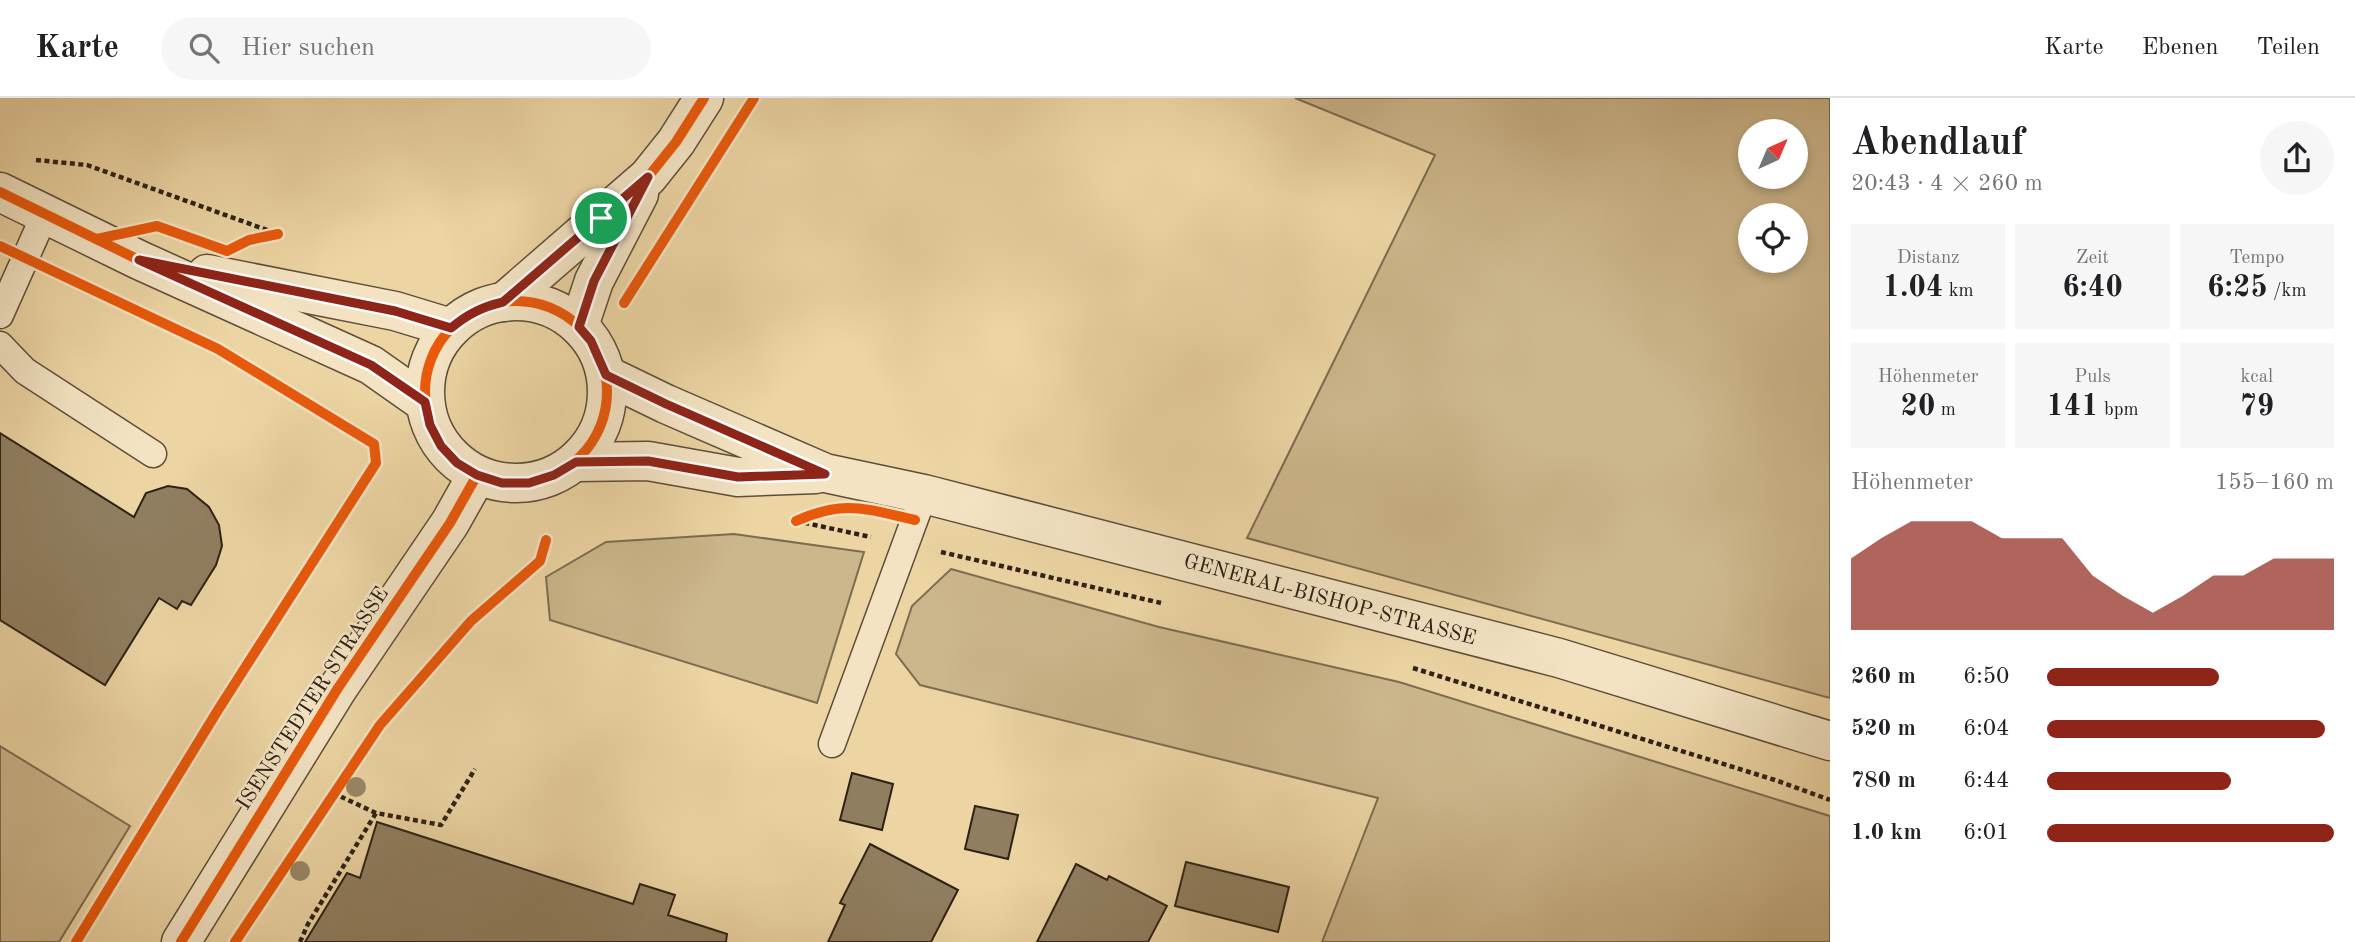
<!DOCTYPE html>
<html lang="de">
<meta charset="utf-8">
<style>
:root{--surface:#fff;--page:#f6f6f6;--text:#202124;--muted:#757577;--line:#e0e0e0;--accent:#8f2418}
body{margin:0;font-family:"Old Standard TT",serif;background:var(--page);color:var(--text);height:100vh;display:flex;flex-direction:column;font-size:26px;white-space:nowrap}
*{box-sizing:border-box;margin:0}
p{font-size:23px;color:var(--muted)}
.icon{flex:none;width:38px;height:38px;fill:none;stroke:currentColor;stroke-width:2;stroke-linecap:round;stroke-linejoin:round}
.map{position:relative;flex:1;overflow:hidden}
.sheet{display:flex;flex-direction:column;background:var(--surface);width:525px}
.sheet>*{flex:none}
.needle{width:46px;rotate:44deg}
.fabs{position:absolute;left:1738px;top:21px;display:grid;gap:14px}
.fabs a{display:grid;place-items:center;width:70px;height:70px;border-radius:50%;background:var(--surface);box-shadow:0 4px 10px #0003;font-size:35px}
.pin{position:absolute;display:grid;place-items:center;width:60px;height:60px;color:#fff;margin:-30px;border:4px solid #fff;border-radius:50%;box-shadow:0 2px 7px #0007}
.round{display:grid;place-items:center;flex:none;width:74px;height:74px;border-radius:37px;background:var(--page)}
.overview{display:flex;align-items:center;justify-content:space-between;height:119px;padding:0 21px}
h1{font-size:38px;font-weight:700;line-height:52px}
.metrics{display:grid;grid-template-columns:repeat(3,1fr);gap:10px;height:119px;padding:7px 21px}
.metrics div{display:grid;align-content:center;border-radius:0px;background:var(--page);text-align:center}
.metrics b{font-size:30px;font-weight:700}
.metrics small{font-size:19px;font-weight:400}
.metrics p{font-size:19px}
.chart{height:196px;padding:14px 21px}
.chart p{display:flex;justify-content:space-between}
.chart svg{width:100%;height:126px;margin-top:7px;fill:var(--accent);opacity:.7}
ul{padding:0 21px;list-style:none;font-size:23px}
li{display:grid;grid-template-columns:112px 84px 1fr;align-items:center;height:52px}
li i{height:18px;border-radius:9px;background:var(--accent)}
header{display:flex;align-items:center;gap:42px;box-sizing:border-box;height:98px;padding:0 35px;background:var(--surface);border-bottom:2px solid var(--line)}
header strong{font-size:33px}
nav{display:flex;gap:38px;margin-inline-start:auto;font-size:24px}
.search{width:490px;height:63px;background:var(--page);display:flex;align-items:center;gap:18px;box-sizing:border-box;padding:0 24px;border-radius:38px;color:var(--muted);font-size:26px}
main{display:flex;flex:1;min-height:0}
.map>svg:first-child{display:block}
.green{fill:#ccb68b;stroke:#7c6c51;stroke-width:2;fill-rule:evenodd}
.building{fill:#907e60;stroke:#2d2117;stroke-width:2}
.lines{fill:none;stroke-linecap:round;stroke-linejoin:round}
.service-casing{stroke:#5d4e3a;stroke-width:29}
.minor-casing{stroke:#5d4e3a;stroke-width:41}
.tertiary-casing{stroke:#5d4e3a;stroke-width:41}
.path{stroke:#2d2117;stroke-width:4.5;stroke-dasharray:5 3.5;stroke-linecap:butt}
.service{stroke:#f3e3c3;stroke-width:26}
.minor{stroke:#f3e3c3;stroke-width:38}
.tertiary{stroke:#f3e3c3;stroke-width:38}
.cycleway-casing{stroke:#f3e3c3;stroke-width:15}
.cycleway{stroke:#e8590c;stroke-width:10}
.tree{fill:#998666}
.route-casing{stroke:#fff;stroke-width:14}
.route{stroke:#8f2418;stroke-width:9}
.labels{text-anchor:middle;stroke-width:5;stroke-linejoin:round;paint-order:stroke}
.street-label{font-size:21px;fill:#2d2117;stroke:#f3e3c3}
</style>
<header>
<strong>Karte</strong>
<div class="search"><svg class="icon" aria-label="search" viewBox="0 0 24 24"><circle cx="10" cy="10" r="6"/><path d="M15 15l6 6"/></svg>Hier suchen</div>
<nav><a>Karte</a><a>Ebenen</a><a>Teilen</a></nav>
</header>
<main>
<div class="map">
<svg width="1830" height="844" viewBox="0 0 1830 844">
<rect width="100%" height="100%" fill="#ecd4a3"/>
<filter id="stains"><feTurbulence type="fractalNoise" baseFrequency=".00286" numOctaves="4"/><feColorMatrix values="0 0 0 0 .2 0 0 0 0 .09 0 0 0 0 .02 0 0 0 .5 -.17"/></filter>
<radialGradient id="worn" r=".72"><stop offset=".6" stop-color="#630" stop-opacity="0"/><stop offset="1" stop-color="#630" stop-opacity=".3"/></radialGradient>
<g class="green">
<path d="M1295,0H1830V600L1247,440L1435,57ZM1796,33V79H1750V33ZM1750,117H1796V163H1750Z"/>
<path d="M734,436L864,454L817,605L550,522L546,479L606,444Z"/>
<path d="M951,471L1159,529L1399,584L1830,718V844H1322L1378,700L920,587L896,556L912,508Z"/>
<path d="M0,648L130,728L59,844H0Z"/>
</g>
<g class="building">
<path d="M0,335L134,419L146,395L168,388L187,391L209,409L219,427L222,448L216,467L191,507L182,503L177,511L159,500L105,587L0,522Z"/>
<path d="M852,675L893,686L882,732L840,722Z"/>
<path d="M975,708L1018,717L1008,761L965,751Z"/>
<path d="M377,724L633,806L640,786L675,797L668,817L727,836L726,844H305L347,775L360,780Z"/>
<path d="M870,746L958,792L931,844H828L845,807L840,805Z"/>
<path d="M1186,764L1289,789L1278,834L1175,808Z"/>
<path d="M1076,766L1107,782L1109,778L1167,808L1148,844H1037Z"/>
</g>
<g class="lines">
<g class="service-casing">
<g id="service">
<path d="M0,217L45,116"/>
<path d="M0,247L25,273L153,356"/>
<path d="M832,646L924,396"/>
</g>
</g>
<g class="minor-casing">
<g id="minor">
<path d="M0,94L139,162L371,267L425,305"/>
<path d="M207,176L395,213L451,230"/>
<path d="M606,277L666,306L825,375L924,396L1559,560L1830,643"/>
<path d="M576,364L648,363L738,379L816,376"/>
</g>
</g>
<g class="tertiary-casing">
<g id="tertiary">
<circle cx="516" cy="294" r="91"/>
<path d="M504,204L648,79L676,44L704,0"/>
<path d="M579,228L594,183L639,96"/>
<path d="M181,844L338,590L450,425L477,377"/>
</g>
</g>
<g class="path">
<path d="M36,62L87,67L278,136"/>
<path d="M58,175L218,251L374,346"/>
<path d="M796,423L871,439"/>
<path d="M941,454L1161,505"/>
<path d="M1413,570L1775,682L1830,702"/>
<path d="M333,695L376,715L441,727L475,671"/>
<path d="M300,844L308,826L376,715"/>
</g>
<use href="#service" class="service"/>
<use href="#minor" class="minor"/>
<use href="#tertiary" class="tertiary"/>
<g class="cycleway-casing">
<g id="cycleway">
<path d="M648,79L676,44L704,0"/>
<path d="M0,94L139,162L395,213L451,230"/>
<path d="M97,141L157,128L227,153L249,142L278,136"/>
<path d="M0,148L218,251L374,346L376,365L218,612L76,844"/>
<circle cx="516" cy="294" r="91"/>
<path d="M624,205L754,0"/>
<path d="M796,423C845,401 865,411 915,422"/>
<path d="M181,844L338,590L450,425L477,377"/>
<path d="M235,844L380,627L471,523L540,463L546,442"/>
</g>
</g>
<use href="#cycleway" class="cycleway"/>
</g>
<g class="tree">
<circle cx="356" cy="689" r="10"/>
<circle cx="300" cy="773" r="10"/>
</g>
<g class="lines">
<g class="route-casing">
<path id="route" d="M648,79L594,183L579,229L591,243L606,277L666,306L825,376L738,379L648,363L576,364L554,377L529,385H502L477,377L457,365L441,348L430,327L425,304L371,267L139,162L395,213L451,230C468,216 482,209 503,204Z"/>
</g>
<use href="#route" class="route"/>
</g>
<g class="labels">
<g class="street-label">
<text transform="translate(1330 501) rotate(15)" y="7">GENERAL-BISHOP-STRASSE</text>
<text transform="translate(312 600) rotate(-57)" y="7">ISENSTEDTER STRASSE</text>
</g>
</g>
<rect width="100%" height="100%" filter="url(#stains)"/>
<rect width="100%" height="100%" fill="url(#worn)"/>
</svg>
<div class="fabs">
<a><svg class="needle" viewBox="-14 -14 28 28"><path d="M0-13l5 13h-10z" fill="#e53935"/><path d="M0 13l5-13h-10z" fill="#757577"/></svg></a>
<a><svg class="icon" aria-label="locate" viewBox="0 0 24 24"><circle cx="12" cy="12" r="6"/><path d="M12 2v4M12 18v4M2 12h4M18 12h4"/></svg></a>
</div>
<div class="pin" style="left:601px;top:120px;background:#1e9e55"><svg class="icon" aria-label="arrive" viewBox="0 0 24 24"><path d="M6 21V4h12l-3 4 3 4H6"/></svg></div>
</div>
<section class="sheet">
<div class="overview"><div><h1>Abendlauf</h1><p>20:43 · 4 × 260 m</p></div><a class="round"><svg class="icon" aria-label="share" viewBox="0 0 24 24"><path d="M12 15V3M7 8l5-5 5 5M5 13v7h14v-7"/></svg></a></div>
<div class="metrics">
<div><p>Distanz</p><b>1.04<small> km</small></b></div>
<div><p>Zeit</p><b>6:40</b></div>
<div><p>Tempo</p><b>6:25<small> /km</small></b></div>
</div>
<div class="metrics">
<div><p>Höhenmeter</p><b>20<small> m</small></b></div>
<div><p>Puls</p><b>141<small> bpm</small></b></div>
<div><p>kcal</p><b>79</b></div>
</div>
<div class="chart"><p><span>Höhenmeter</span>155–160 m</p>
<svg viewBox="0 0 160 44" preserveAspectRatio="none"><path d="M0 44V19L10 12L20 6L30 6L40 6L50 12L60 12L70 12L80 25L90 32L100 38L110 32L120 25L130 25L140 19L150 19L160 19V44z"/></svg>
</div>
<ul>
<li><b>260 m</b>6:50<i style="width:60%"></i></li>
<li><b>520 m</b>6:04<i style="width:97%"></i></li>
<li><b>780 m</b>6:44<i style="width:64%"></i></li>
<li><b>1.0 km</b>6:01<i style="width:100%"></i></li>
</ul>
</section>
</main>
